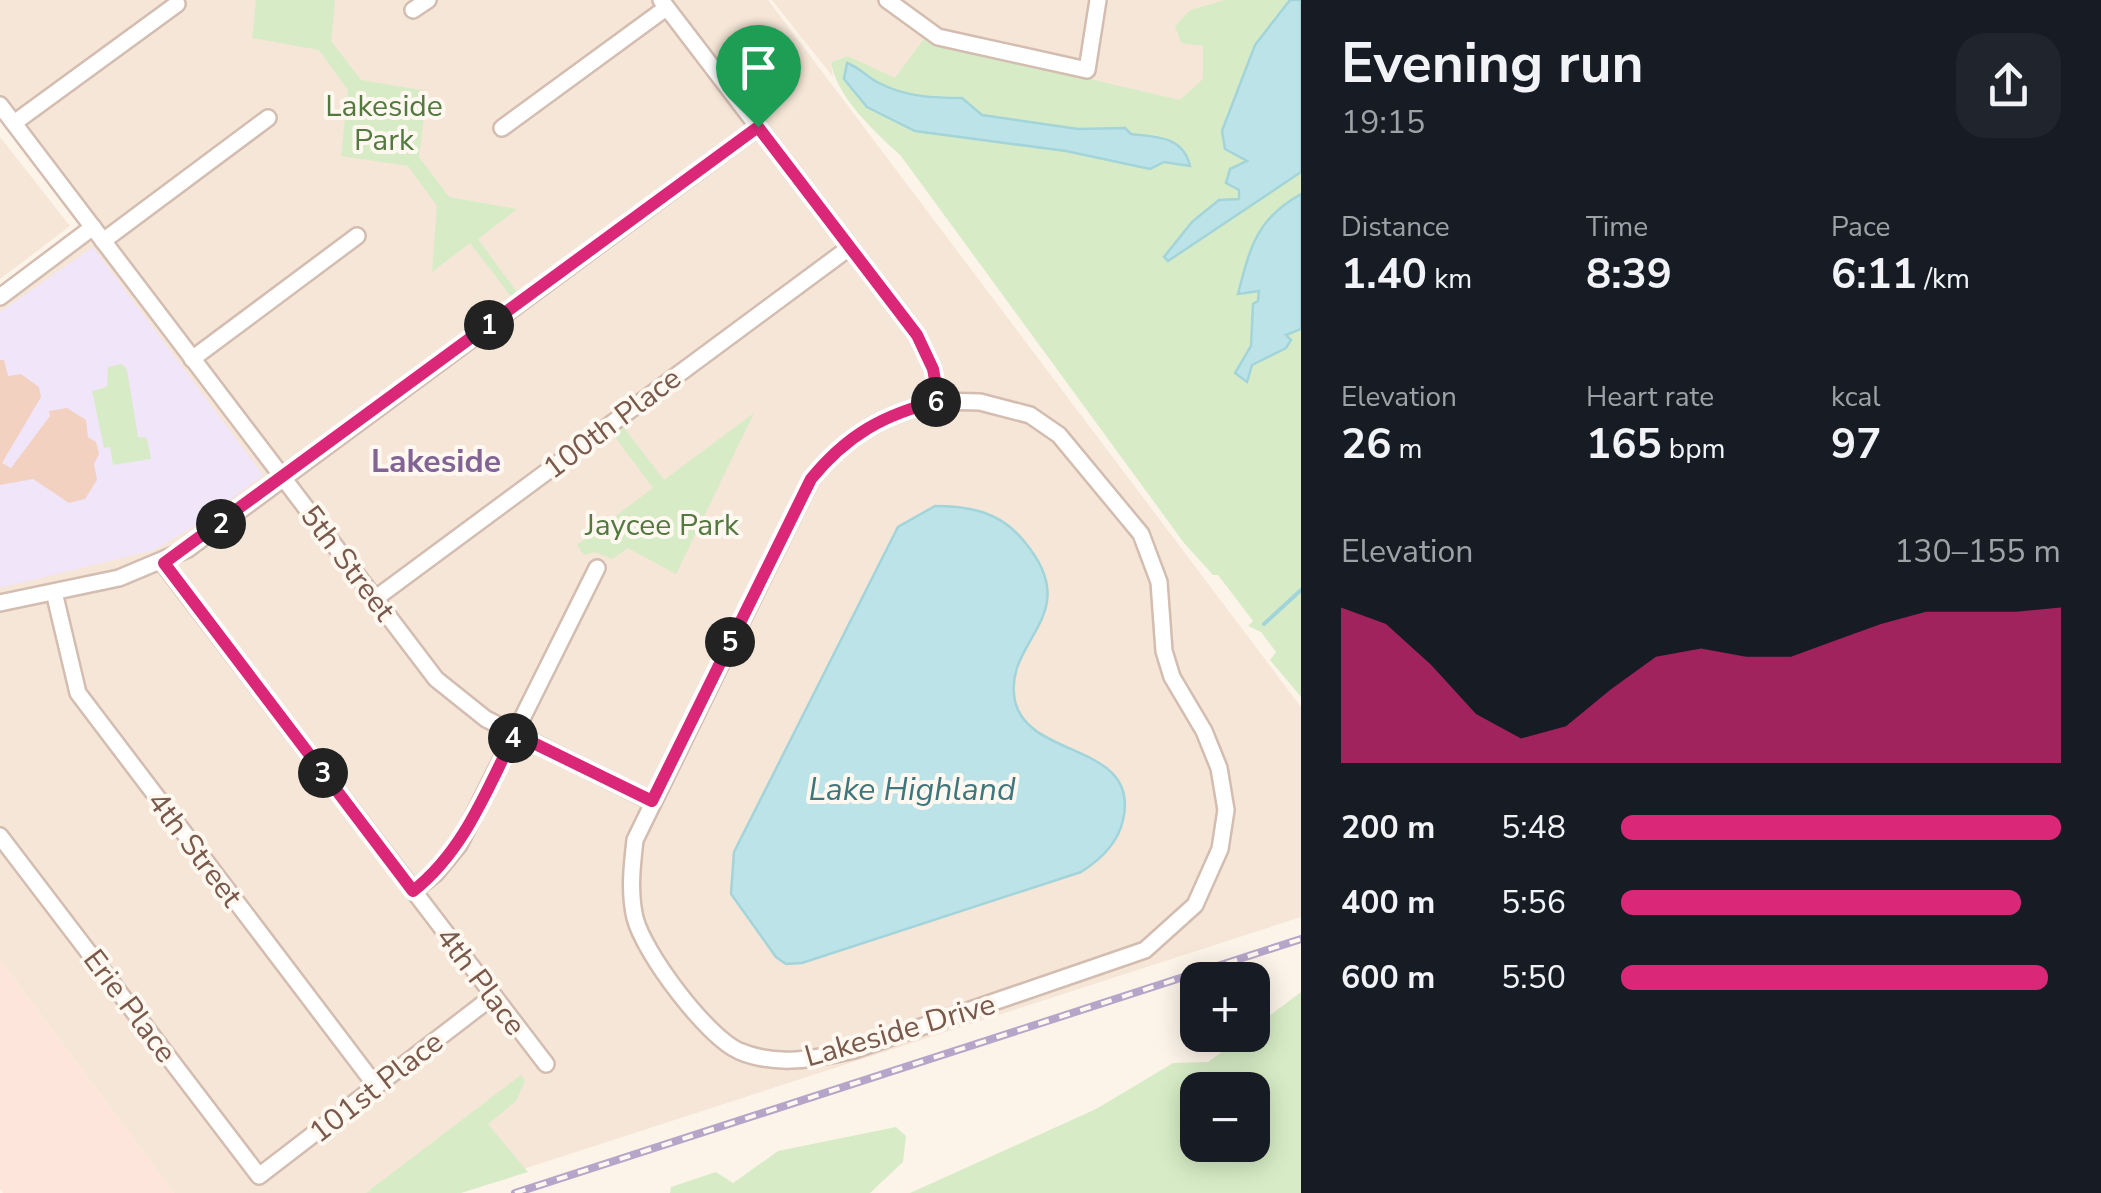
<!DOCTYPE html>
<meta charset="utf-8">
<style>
:root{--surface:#171b24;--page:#20242c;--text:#f1f3f6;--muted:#9ea1a6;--accent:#db2777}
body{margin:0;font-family:"Nunito Sans",sans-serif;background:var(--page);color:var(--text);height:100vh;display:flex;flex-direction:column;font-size:38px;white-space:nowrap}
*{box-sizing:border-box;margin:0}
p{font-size:32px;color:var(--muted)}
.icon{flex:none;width:55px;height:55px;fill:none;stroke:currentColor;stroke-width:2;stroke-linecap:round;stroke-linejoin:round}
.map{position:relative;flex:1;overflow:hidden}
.sheet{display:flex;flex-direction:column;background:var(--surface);width:800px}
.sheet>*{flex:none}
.buttons{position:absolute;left:1180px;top:962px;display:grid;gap:20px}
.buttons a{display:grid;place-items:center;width:90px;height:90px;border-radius:20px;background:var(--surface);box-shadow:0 5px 25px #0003;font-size:50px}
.pin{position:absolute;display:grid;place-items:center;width:85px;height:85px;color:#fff;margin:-102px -42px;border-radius:50% 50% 50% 0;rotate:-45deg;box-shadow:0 0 10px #0007}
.pin .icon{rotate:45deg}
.km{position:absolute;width:50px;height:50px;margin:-25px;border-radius:50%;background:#222;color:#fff;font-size:28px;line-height:50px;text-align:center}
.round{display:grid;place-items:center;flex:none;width:105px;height:105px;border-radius:30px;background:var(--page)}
.summary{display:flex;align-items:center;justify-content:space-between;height:170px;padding:0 40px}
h1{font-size:55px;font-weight:700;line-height:75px}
.metrics{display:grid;grid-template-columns:repeat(3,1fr);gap:15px;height:170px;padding:10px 40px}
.metrics div{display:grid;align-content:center}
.metrics b{font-size:42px;font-weight:700}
.metrics small{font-size:28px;font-weight:400}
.metrics p{font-size:28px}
.chart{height:280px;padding:20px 40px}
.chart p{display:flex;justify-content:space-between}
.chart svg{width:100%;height:180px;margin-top:10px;fill:var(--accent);opacity:.7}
ul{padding:0 40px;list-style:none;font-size:32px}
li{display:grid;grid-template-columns:160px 120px 1fr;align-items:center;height:75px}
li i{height:25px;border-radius:12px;background:var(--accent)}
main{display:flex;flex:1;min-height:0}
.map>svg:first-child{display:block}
.residential{fill:#f5e6d7}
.commercial{fill:#fde5dc}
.education{fill:#f1e5fa}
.green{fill:#d7ecc6;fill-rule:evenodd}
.water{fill:#bce4e8;stroke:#a2d4da;stroke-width:2.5}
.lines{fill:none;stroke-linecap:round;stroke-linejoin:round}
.stream{stroke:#a2d4da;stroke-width:4}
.building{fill:#f3d1c0}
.minor-casing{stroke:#d3bdb0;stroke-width:20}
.minor{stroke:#fff;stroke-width:15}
.rail-casing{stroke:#b6a5c8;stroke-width:8}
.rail{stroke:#fff8f0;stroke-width:4;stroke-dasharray:11;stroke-linecap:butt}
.route-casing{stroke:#fff;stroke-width:20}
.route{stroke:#db2777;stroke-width:12}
.labels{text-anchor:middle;stroke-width:8;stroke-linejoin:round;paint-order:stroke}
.park-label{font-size:30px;fill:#537940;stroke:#fff8f0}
.street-label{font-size:30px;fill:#79594b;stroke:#fff8f0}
.neighbourhood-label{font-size:32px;font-weight:bold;fill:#816394;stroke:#fff8f0}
.water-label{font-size:32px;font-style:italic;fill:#3e767e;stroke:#fff8f0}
</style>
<main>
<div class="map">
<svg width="1301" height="1193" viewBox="0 0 1301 1193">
<rect width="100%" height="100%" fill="#fdf4e9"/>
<g class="residential">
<path d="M0,0H768L1301,707V917L449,1193H174L0,959V297L93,227L0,105Z"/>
<path d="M772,0H1224L1195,9L1218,110L895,79L848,56L831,62L833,77Z"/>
<path d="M0,137L70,226L0,279Z"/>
</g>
<path class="commercial" d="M0,959L174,1193H3L0,1189Z"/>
<path class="education" d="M93,247L263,475L198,524L154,550L0,588V312Z"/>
<g class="green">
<path d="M256,0H335L331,41L361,80L427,91L419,157L449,197L517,209L478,239L519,295L513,299L470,243L432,272L437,206L408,166L341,156L348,90L319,50L252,38Z"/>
<path d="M1224,0H1301V697L1270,660L1276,652L1261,632L1248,626L1253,621L1218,575H1213L1184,543L901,156C875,132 836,97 831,62L848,56L895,78L923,40L1180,100L1203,79V46L1181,43L1175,26L1190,10Z"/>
<path d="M122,364L127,370L138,437L147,438L151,459L113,465L110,447L104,448L92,391L107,387L108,367Z"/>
<path d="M754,413L676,574L628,548L612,559L595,552L584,555L577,545L653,488L612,433L622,425L664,480Z"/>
<path d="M1301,992V1193H910L1096,1109L1173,1063L1208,1062L1244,1035H1252L1253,1028ZM1198,1090H1252V1145H1198Z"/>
<path d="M521,1075L525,1081L516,1101L488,1124L528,1172L461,1193H366Z"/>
<path d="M896,1127L906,1136L903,1162L870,1193H670L671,1187L716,1172L733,1183L778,1151Z"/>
</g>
<g class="water">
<path d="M1290,0H1301V172L1168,261L1164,257L1192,222L1219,200L1239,199V190L1226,183L1230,169L1247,161L1225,149L1222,131L1255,45Z"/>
<path d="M847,63C861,68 869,79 881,84C907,97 934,98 962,98L982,115L1078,129L1125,128L1131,134C1157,137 1183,136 1190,166L1164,162L1150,169L1066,151L915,131L867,107L844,79Z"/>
<path d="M1301,194V329L1286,335L1291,340L1286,348L1252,365L1247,382L1235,373L1251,346L1253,304L1258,301L1259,291L1238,294C1250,248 1256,219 1301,194Z"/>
<path d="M935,506C970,506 1000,512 1023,540C1088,616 1002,639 1015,701C1028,760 1141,742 1123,820C1118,843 1100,860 1081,872L802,963L786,964L776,957L731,894L734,852L898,527Z"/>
</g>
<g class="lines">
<path class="stream" d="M1264,624L1301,590"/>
</g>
<path class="building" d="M0,360H4L8,376L21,374L39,387L41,397L2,463L11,468L50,416L49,411L67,408L86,420L88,437L96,442L99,454L94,464L97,480L85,499L69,503L33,479L0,485Z"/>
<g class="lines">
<g class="minor-casing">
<g id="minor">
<path d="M661,0L917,335L933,369L939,401"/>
<path d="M887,0L938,37L1087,70L1098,0"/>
<path d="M413,10L428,0"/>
<path d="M0,105L436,679L486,719L651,801"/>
<path d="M14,123L177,4"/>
<path d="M502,128L666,8"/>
<path d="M103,241L268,118"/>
<path d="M0,297L93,227"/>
<path d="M192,359L357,236"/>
<path d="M939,401L980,402L1030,415L1059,435L1141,534L1159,582L1164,651L1172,677L1204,731L1219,768L1226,810L1220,849L1195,905L1145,950L854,1050C815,1059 777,1067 739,1051C706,1036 644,953 635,918C629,892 632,866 635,840L811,479C847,435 884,414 939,401Z"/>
<path d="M163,563L546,1064"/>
<path d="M54,592L78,693L376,1086"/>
<path d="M376,598L849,248"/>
<path d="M0,603L119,578L188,549L758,127"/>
<path d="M0,836L259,1176L492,997"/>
<path d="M413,891L436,873L459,845L597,568"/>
</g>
</g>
<use href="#minor" class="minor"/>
<g class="rail-casing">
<path id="rail" d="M515,1193L1301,939"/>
</g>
<use href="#rail" class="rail"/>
</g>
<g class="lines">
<g class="route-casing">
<path id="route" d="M758,127L917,335L933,369L939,401C884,414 847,435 811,479L652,801L515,734C486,791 464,851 413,891L164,563Z"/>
</g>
<use href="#route" class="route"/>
</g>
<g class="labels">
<g class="park-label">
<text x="384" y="116">Lakeside<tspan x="384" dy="34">Park</tspan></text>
<text x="662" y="535">Jaycee Park</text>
</g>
<g class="street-label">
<text transform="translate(612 423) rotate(-37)" y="10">100th Place</text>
<text transform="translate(348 563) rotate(53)" y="10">5th Street</text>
<text transform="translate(195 849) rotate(53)" y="10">4th Street</text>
<text transform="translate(481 981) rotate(53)" y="10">4th Place</text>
<text transform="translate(130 1006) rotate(53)" y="10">Erie Place</text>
<text transform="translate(900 1030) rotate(-16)" y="10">Lakeside Drive</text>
<text transform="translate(376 1087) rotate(-38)" y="10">101st Place</text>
</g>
<g class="neighbourhood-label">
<text x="436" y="472">Lakeside</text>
</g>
<g class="water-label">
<text x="912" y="800">Lake Highland</text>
</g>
</g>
</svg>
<div class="buttons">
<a>+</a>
<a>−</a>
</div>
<div class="pin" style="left:758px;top:127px;background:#1e9e55"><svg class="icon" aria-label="arrive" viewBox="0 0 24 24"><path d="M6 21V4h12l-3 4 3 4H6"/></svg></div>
<b class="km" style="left:489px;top:325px">1</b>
<b class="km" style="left:221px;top:524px">2</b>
<b class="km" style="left:323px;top:773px">3</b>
<b class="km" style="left:513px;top:738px">4</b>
<b class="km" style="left:730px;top:642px">5</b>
<b class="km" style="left:936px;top:402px">6</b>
</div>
<section class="sheet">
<div class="summary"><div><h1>Evening run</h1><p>19:15</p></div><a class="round"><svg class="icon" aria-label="share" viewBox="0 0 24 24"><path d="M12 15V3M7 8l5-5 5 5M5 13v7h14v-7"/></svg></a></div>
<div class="metrics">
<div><p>Distance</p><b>1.40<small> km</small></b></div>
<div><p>Time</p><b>8:39</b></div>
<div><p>Pace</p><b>6:11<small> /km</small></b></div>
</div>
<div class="metrics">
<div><p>Elevation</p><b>26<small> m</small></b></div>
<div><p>Heart rate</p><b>165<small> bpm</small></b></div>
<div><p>kcal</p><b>97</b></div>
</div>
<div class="chart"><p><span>Elevation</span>130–155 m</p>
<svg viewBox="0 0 160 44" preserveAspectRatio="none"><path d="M0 44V6L10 10L20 20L30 32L40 38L50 35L60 26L70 18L80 16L90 18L100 18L110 14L120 10L130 7L140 7L150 7L160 6V44z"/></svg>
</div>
<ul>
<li><b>200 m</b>5:48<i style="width:100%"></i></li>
<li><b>400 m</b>5:56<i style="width:91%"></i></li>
<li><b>600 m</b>5:50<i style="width:97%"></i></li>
</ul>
</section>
</main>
